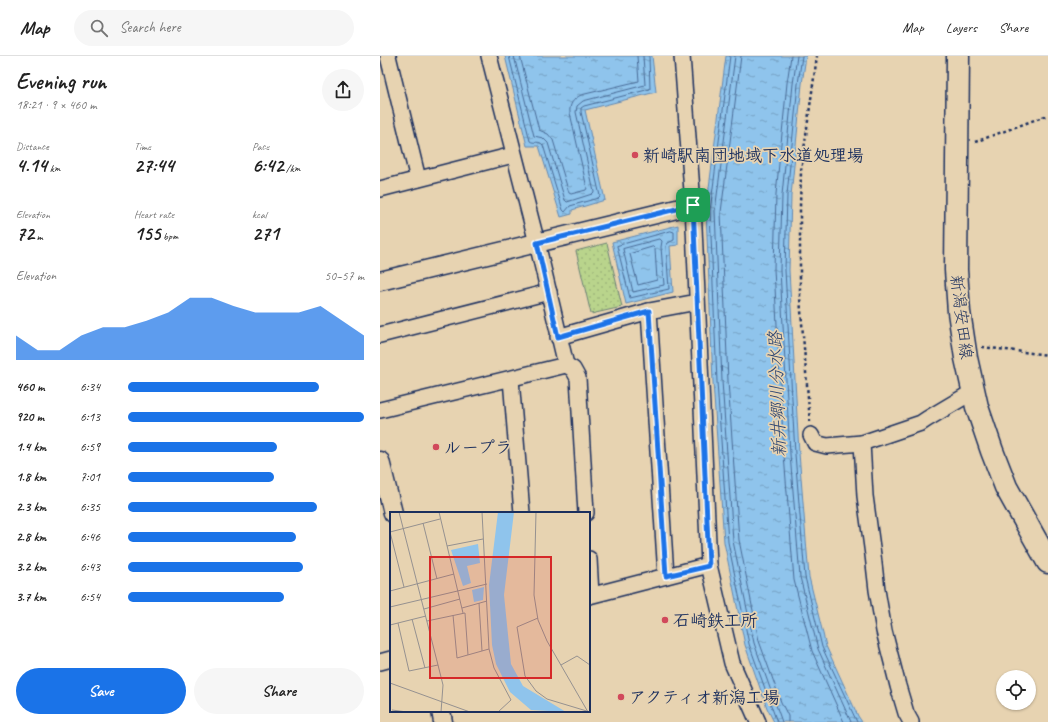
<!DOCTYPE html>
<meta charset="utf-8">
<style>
:root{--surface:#fff;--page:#f6f6f6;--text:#222;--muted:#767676;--line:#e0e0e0;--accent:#1a73e8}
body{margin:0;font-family:Caveat,"Klee One",sans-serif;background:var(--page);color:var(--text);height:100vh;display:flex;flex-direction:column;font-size:15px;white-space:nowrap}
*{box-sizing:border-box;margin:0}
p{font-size:13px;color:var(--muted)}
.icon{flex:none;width:22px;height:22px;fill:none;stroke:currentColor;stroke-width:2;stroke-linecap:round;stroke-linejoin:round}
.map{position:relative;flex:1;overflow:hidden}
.side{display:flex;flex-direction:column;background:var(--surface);width:380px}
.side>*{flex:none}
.controls{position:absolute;left:616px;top:614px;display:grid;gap:8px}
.controls a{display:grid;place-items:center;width:40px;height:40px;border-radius:50%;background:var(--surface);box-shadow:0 1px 3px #0004;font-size:20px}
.pin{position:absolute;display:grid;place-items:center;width:34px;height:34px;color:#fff;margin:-17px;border-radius:8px;box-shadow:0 2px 6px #0006}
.round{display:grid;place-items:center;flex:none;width:42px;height:42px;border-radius:21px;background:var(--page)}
.summary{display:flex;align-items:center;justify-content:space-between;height:68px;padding:0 16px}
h1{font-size:22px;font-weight:700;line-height:30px}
.metrics{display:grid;grid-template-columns:repeat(3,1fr);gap:6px;height:68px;padding:4px 16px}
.metrics div{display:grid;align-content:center}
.metrics b{font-size:20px;font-weight:700}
.metrics small{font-size:11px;font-weight:400}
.metrics p{font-size:11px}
.chart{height:112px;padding:8px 16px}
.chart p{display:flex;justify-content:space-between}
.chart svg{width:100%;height:72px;margin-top:4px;fill:var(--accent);opacity:.7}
.primary-button{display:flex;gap:8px;margin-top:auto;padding:8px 16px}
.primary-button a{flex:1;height:46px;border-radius:24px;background:var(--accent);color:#fff;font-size:16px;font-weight:700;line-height:46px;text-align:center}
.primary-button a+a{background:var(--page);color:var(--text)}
ul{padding:0 16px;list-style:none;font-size:13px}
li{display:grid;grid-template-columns:64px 48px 1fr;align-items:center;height:30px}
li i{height:10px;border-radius:5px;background:var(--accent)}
header{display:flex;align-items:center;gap:24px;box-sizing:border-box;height:56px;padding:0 20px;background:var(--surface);border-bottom:1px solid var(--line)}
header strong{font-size:19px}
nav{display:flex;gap:22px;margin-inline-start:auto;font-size:14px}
.search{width:280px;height:36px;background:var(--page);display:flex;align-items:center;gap:10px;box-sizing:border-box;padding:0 14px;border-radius:22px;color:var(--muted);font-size:15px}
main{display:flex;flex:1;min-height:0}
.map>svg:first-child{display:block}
.grass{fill:url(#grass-dots);stroke:#6a8275}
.water{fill:url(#water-ripples);stroke:#6188b3}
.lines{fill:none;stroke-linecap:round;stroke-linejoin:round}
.shore{stroke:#496b97;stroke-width:1}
.minor-casing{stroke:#1b2f5e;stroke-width:18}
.tertiary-casing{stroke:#1b2f5e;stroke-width:21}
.primary-casing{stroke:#1b2f5e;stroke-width:25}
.path{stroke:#1b2f5e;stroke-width:2.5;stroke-dasharray:3 3;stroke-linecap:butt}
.minor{stroke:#e7d3b1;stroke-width:15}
.tertiary{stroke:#e7d3b1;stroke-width:18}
.primary{stroke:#e7d3b1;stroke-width:22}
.route-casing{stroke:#fff;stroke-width:8}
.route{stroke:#1a73e8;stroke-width:5}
.poi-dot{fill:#d1495b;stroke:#e7d3b1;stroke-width:1.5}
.labels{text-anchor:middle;stroke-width:3.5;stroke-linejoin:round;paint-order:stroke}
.poi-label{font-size:17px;font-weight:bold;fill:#1b2f5e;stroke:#e7d3b1;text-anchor:start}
.street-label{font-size:17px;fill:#1b2f5e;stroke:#e7d3b1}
.water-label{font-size:18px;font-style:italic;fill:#2c4573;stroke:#e7d3b1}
.inset-road{fill:none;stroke:#959190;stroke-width:1}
.view{fill:#d62828;fill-opacity:0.15;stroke:#d62828;stroke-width:2}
.inset-edge{fill:none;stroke:#1b2f5e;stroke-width:2}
</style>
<header>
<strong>Map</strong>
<div class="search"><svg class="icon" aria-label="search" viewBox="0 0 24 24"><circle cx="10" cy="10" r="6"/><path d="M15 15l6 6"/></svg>Search here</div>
<nav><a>Map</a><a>Layers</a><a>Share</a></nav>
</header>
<main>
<section class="side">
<div class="summary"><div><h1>Evening run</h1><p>18:21 · 9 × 460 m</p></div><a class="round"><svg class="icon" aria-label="share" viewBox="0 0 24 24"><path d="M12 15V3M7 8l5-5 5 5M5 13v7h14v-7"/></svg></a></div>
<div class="metrics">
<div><p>Distance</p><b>4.14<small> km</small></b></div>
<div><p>Time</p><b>27:44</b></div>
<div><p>Pace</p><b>6:42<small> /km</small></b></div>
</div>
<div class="metrics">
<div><p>Elevation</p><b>72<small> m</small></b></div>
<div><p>Heart rate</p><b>155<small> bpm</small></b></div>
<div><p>kcal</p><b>271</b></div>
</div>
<div class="chart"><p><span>Elevation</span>50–57 m</p>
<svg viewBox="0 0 160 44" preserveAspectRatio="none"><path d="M0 44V29L10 38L20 38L30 29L40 24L50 24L60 20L70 15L80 6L90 6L100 11L110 15L120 15L130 15L140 11L150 20L160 29V44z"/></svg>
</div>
<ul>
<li><b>460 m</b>6:34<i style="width:81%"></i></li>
<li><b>920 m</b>6:13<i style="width:100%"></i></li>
<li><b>1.4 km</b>6:59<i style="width:63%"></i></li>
<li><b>1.8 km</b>7:01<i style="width:62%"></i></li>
<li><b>2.3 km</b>6:35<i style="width:80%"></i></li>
<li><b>2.8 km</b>6:46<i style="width:71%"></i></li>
<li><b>3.2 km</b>6:43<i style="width:74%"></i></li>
<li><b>3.7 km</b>6:54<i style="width:66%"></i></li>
</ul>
<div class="primary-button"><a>Save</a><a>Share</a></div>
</section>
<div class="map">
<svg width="668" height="666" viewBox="0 0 668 666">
<defs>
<pattern id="grass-dots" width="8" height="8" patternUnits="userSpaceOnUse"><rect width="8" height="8" fill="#b9d48c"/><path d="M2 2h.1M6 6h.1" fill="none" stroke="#9eb67b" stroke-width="1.8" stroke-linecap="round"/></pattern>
<pattern id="water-ripples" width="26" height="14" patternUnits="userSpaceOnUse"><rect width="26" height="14" fill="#8fc4ec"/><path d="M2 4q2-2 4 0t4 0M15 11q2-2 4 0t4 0" fill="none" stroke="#74a0c2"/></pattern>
</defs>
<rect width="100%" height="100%" fill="#e7d3b1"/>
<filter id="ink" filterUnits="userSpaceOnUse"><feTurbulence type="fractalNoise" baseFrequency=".025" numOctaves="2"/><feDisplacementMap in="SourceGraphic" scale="8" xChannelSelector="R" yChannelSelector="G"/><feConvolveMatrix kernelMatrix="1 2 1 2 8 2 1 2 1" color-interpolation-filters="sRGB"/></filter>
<g filter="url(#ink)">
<path class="grass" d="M227,187L242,251L211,258L196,195Z"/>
<g class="water">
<path d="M125,0H272L276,36L205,54L225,144L192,154V158L181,161L159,90H147Z"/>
<path d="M346,0H426L422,28L411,140L409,214L419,397L429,521L446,590L478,660L482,666H394L387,652L365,589L344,486L333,326L326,155Z"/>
<path d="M298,169V189L290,190L293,236L246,248L232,186Z"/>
</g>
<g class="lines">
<g class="shore">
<path d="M129,0L150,85C154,88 159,84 163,89L183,154L185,156L190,150L218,142L220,140L201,56V52L204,50L270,33L269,0"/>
<path d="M134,0L154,80L163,82L168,87L185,144L187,146L212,138L214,136L196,56L197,50L203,45L265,29L263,0"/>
<path d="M140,0L159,74L168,78L173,84L189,137L191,138L206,134L207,132L190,57C189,49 193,43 201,39L259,25L257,0"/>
<path d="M350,0L330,155L337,326L348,486L369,588L397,666"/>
<path d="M355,0L335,155L342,325L353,485L374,587L402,666"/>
<path d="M361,0L341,156L348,325L359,484L379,585L401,646L408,660V666"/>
<path d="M411,0L407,27L396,138L394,213L404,399L414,524L432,595L464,666"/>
<path d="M417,0L413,28L402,139L400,214L410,398L420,521L438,593L471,666"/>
<path d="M422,0L418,28L407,139L405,214L415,398L425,521L442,591L477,666"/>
<path d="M291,175L294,176V184L288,187L286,190L289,233L250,242L237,190Z"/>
<path d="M280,183L282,185L281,191L284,229L253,236L243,193Z"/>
<path d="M273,191L275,193L277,224L258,229L250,198Z"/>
</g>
<g class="minor-casing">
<g id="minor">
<path d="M8,0L38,123"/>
<path d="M109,0L157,187L186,309"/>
<path d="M302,0L313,149L329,509L352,607L378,666"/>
<path d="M0,133L133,99"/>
<path d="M269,255L286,520"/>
<path d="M0,279L169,236"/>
<path d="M178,281L269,255L317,246"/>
<path d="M131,323L142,457"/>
<path d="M0,354L186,309L193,313L198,322L206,457"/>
<path d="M431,379L435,387L447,390L482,387"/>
<path d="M209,503L211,539"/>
<path d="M209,540L329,509"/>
<path d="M0,606L11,603"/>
<path d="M531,666L526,657L518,630L504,575L497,534L493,499L485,440L482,387L541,367L547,363L594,335"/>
</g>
</g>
<g class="tertiary-casing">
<g id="tertiary">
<path d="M0,225L313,149"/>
<path d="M0,405L13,457"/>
<path d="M61,655L63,666"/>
</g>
</g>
<g class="primary-casing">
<path id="primary" d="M578,0L576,214L579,256L586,302L597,351L612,395L626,431L668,506"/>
</g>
<g class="path">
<path d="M595,86L668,59"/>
<path d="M602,291L668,299"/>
<path d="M430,366L420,242V151L421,115L437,0"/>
</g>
<use href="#minor" class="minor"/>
<use href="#tertiary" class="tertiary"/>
<use href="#primary" class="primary"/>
</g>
</g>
<g class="lines" filter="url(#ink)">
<g class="route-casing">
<path id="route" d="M313,149L329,510L286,520L269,255L178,281L157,187Z"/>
</g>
<use href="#route" class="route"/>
</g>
<g class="poi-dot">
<circle cx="255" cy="99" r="4"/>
<circle cx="56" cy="391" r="4"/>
<circle cx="285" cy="564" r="4"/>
<circle cx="241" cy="641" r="4"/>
</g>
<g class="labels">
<g class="poi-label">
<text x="263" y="105">新崎駅南団地域下水道処理場</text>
<text x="64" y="397">ループラ</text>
<text x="293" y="570">石崎鉄工所</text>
<text x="249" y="647">アクティオ新潟工場</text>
</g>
<g class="street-label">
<text transform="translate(582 261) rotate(83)" y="6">新潟安田線</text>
</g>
<g class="water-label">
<text transform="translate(397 338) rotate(-92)" y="6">新井郷川分水路</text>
</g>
</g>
<g transform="translate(10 456)">
<rect width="200" height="200" fill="#e7d3b1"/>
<path d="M108,0H124L114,83L121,152L133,174L176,200L141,198L120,180L106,152L102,133L99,73ZM88,32L90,51L77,54L81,71L73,74L61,38ZM94,75L93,88L84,90L82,78Z" fill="#8fc4ec"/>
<path class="inset-road" d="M9,0L48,153L53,173L51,200M49,0L73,101M92,0L99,137L104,156L121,188L108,200M146,0L144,83L148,108L157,129L198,200M33,11L47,67M0,20L14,75M0,20L50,7M57,34L93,27M0,79L64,62M89,91L92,139M0,95L97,72M72,96L97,89M34,97L70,87M63,103L67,146L99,137M148,106L127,115L135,164L146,179L157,187L200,200M22,107L35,156M37,109L75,101L78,143M8,111L19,159L48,153M0,113L36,104M0,149V162M171,153L187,144L200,153M0,171L80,200M2,198L17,200"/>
<path class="view" d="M40,45H161V166H40Z"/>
<rect width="200" height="200" class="inset-edge"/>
</g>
</svg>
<div class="controls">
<a><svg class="icon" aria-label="locate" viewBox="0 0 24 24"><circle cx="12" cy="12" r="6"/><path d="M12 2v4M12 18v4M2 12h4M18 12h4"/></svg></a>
</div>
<div class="pin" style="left:313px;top:149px;background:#1e9e55"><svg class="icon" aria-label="arrive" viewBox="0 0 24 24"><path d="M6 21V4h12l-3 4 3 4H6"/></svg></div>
</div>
</main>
